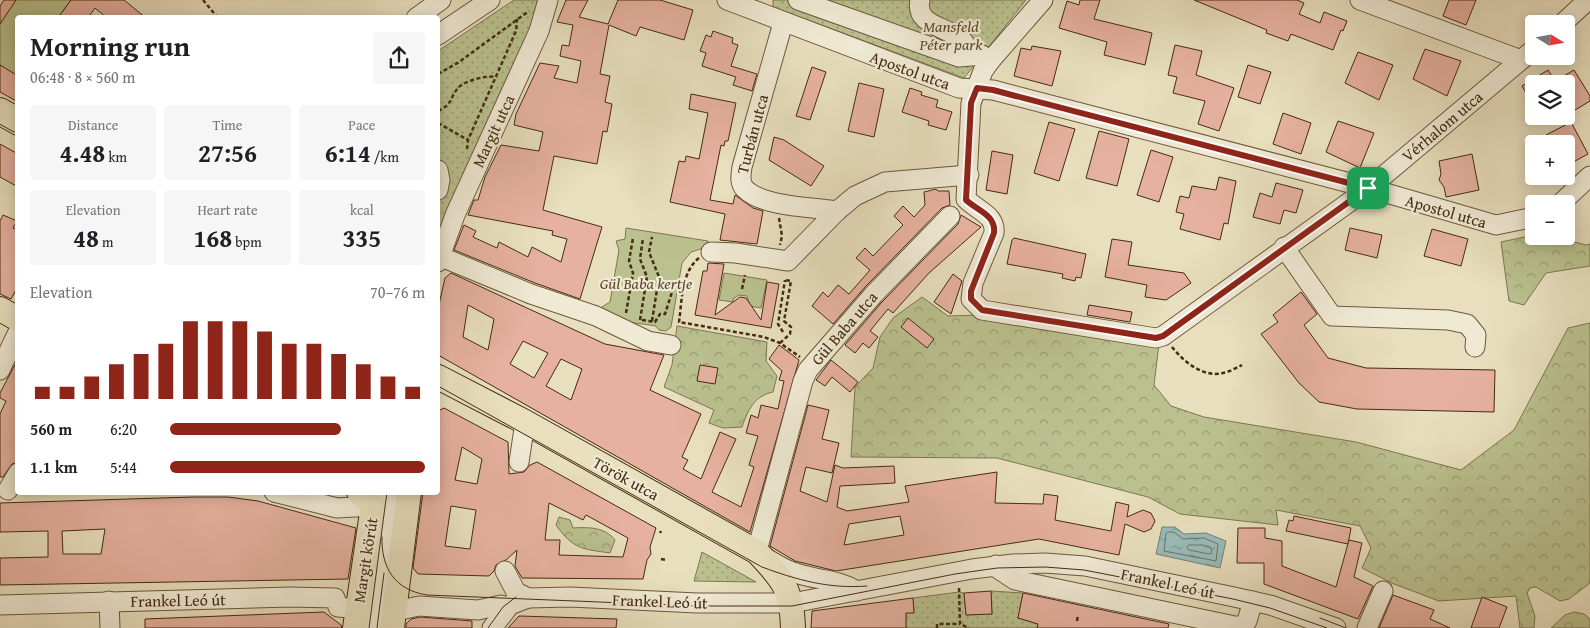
<!DOCTYPE html>
<meta charset="utf-8">
<style>
:root{--surface:#fff;--page:#f6f6f6;--text:#202124;--muted:#757577;--accent:#8f2418}
body{margin:0;font-family:"Gentium Book Plus",serif;background:var(--page);color:var(--text);height:100vh;display:flex;flex-direction:column;font-size:19px;white-space:nowrap}
*{box-sizing:border-box;margin:0}
p{font-size:16px;color:var(--muted)}
.icon{flex:none;width:28px;height:28px;fill:none;stroke:currentColor;stroke-width:2;stroke-linecap:round;stroke-linejoin:round}
.map{position:relative;flex:1;overflow:hidden}
.side{position:absolute;left:15px;top:15px;width:425px;height:480px;display:flex;flex-direction:column;background:var(--surface);border-radius:5px;box-shadow:0 2px 12px #0003}
.side>*{flex:none}
.needle{width:32px;rotate:101deg}
.tools{position:absolute;left:1525px;top:15px;display:grid;gap:10px}
.tools a{display:grid;place-items:center;width:50px;height:50px;border-radius:5px;background:var(--surface);box-shadow:0 2px 12px #0003;font-size:25px}
.pin{position:absolute;display:grid;place-items:center;width:42px;height:42px;color:#fff;margin:-21px;border-radius:10px;box-shadow:0 2px 8px #0006}
.round{display:grid;place-items:center;flex:none;width:52px;height:52px;border-radius:5px;background:var(--page)}
.overview{display:flex;align-items:center;justify-content:space-between;height:85px;padding:0 15px}
h1{font-size:28px;font-weight:700;line-height:38px}
.figures{display:grid;grid-template-columns:repeat(3,1fr);gap:8px;height:85px;padding:5px 15px}
.figures div{display:grid;align-content:center;border-radius:5px;background:var(--page);text-align:center}
.figures b{font-size:25px;font-weight:700}
.figures small{font-size:14px;font-weight:400}
.figures p{font-size:14px}
.chart{height:140px;padding:10px 15px}
.chart p{display:flex;justify-content:space-between}
.chart svg{width:100%;height:90px;margin-top:5px;stroke:var(--accent);stroke-width:6}
ul{padding:0 15px;list-style:none;font-size:16px}
li{display:grid;grid-template-columns:80px 60px 1fr;align-items:center;height:38px}
li i{height:12px;border-radius:6px;background:var(--accent)}
.map>svg:first-child{display:block}
.grass{fill:url(#grass-dots);stroke:#7f7650}
.forest{fill:url(#forest-crowns);stroke:#7f7650}
.garden{fill:#bac18f;stroke:#7f7650}
.water{fill:url(#water-ripples);stroke:#778176}
.lines{fill:none;stroke-linecap:round;stroke-linejoin:round}
.shore{stroke:#6e7366;stroke-width:1}
.building{fill:#e6b1a0;stroke:#442b12;fill-rule:evenodd}
.minor-casing{stroke:#6d583d;stroke-width:21}
.major-casing{stroke:#442b12;stroke-width:26}
.path{stroke:#442b12;stroke-width:2.5;stroke-dasharray:4 2.5;stroke-linecap:butt}
.minor{stroke:#f0ead5;stroke-width:19}
.major{stroke:#e8dfbe;stroke-width:24}
.tram{stroke:#442b12;stroke-width:1}
.route-casing{stroke:#fff;stroke-width:10}
.route{stroke:#8f2418;stroke-width:6}
.labels{text-anchor:middle;stroke-width:4.5;stroke-linejoin:round;paint-order:stroke}
.park-label{font-size:16px;font-style:italic;fill:#5c492b;stroke:#f0ead5}
.street-label{font-size:16px;fill:#442b12;stroke:#f0ead5}
</style>
<div class="map">
<svg width="1590" height="628" viewBox="0 0 1590 628">
<defs>
<pattern id="grass-dots" width="8" height="8" patternUnits="userSpaceOnUse" patternTransform="scale(1.25)"><rect width="8" height="8" fill="#bac18f"/><path d="M2 2h.1M6 6h.1" fill="none" stroke="#999d73" stroke-width="1.8" stroke-linecap="round"/></pattern>
<pattern id="forest-crowns" width="20" height="18" patternUnits="userSpaceOnUse" patternTransform="scale(1.25)"><rect width="20" height="18" fill="#bac18f"/><path d="M2 6a3 3 0 1 1 6 0M12 15a3 3 0 1 1 6 0" fill="none" stroke="#999d73"/></pattern>
<pattern id="water-ripples" width="26" height="14" patternUnits="userSpaceOnUse" patternTransform="scale(1.25)"><rect width="26" height="14" fill="#99bbb9"/><path d="M2 4q2-2 4 0t4 0M15 11q2-2 4 0t4 0" fill="none" stroke="#7e9895"/></pattern>
</defs>
<rect width="100%" height="100%" fill="#e8dfbe"/>
<filter id="stains"><feTurbulence type="fractalNoise" baseFrequency=".004" numOctaves="4"/><feColorMatrix values="0 0 0 0 .2 0 0 0 0 .09 0 0 0 0 .02 0 0 0 .5 -.17"/></filter>
<radialGradient id="worn" r=".72"><stop offset=".6" stop-color="#630" stop-opacity="0"/><stop offset="1" stop-color="#630" stop-opacity=".3"/></radialGradient>
<g class="grass">
<path d="M514,0H539L536,21L438,234V51Z"/>
<path d="M773,0H1026L964,78L773,7Z"/>
<path d="M702,552L756,582L694,581Z"/>
<path d="M991,591L1023,593L1018,618L1038,624L1037,628H906V613L914,612L913,598L959,592L964,593L966,615L992,614Z"/>
</g>
<g class="forest">
<path d="M1534,235L1552,236L1586,245L1590,244V266L1546,273L1524,305L1509,301L1501,242Z"/>
<path d="M922,297L948,316L980,315L1159,344L1154,385L1171,406L1204,417L1356,442L1461,470L1514,430L1568,328L1590,323V583L1569,599L1560,601L1536,587L1530,588L1527,593L1535,616L1534,628H1520L1516,596L1439,601L1394,584L1362,568L1371,548L1360,526L1276,510L1278,525L1180,514L1148,497L997,458L851,457L855,387L873,368L880,337L893,318Z"/>
<path d="M677,326L767,342L766,361L777,376L773,392C754,396 748,410 742,427L723,428L709,423L714,410L664,387L672,365Z"/>
<path d="M559,517L570,520L573,528C588,527 605,527 615,540L610,553C582,549 573,549 556,525Z"/>
<path d="M1574,612L1584,614L1590,619V628H1551L1565,615Z"/>
</g>
<g class="garden">
<path d="M16,0H71L58,17L18,18L17,76L0,65V24Z"/>
<path d="M626,228L708,241L707,247L691,252L682,263L671,327L666,331L659,330L656,326L600,318L602,307L610,302L619,250L616,241L625,239Z"/>
<path d="M724,273L767,280L761,308L750,306L747,296L739,295L733,299V302L719,300Z"/>
</g>
<path class="water" d="M1162,527H1175L1184,534L1206,533L1226,541L1220,568L1156,554Z"/>
<g class="lines">
<g class="shore">
<path d="M1168,532H1174L1183,539L1204,538L1218,544L1216,561L1164,551L1166,534Z"/>
<path d="M1189,545H1203L1211,548L1212,553L1209,554L1189,550L1187,547Z"/>
</g>
</g>
<g class="building">
<path d="M4,0H16L0,24V6Z"/>
<path d="M71,0H124L146,18H107L95,8L88,18H58Z"/>
<path d="M566,0H588L579,17L608,24L618,0H660L693,10L684,40L640,27L636,36L609,25L600,74L610,76L605,102L612,104L607,132L603,131L597,164L554,156L543,210L602,227L580,299L535,283L454,250L464,225L476,231L473,237L497,248L499,242L528,257L532,247L561,262L567,239L552,235L553,231L468,215L474,200H478L485,177L501,145L539,151L543,132L514,125L516,114L540,63L559,66L554,78L577,83L581,61L560,56L562,45L569,46L573,25L557,22Z"/>
<path d="M1080,0H1100L1094,19L1152,33L1145,65L1104,55L1107,42L1059,28L1067,1L1079,5Z"/>
<path d="M1194,0H1297L1304,3L1299,14L1320,23L1324,12L1347,21L1343,31L1341,30L1333,50L1291,34L1288,41L1266,33L1267,30Z"/>
<path d="M1449,0H1476L1466,25L1443,16Z"/>
<path d="M713,31L733,38L732,43L738,45L731,66L757,74L752,91L733,85L736,77L702,66L706,53L700,51L706,35L711,37Z"/>
<path d="M1175,45L1202,51L1196,75L1234,88L1219,131L1198,124L1205,101L1173,93L1177,77L1168,75Z"/>
<path d="M1032,46L1061,51L1052,86L1014,76L1021,48L1031,50Z"/>
<path d="M1425,49L1461,61L1447,96L1413,79Z"/>
<path d="M1358,52L1393,65L1379,100L1345,83Z"/>
<path d="M0,65L18,76V102L0,92Z"/>
<path d="M1248,65L1271,72L1260,104L1238,97Z"/>
<path d="M812,67L826,72L810,120L796,116Z"/>
<path d="M1548,70L1555,81L1574,70L1590,96V101L1570,113L1566,106V84H1534V106L1522,86Z"/>
<path d="M859,83L884,89L874,137L848,131Z"/>
<path d="M910,88L922,92L921,95L938,100L936,107L952,112L946,130L928,125L929,121L902,112Z"/>
<path d="M691,94L736,103L728,141H725L724,146L721,145L710,200L733,204L735,195L753,208L763,211L757,244L720,240L725,214L670,202L679,161L685,162L686,156L699,159L708,113L689,109Z"/>
<path d="M1283,113L1311,123L1301,154L1273,144Z"/>
<path d="M1338,121L1374,133L1360,168L1326,152Z"/>
<path d="M1049,122L1075,129L1059,181L1034,173Z"/>
<path d="M1571,122L1588,154L1566,166V144H1550L1546,135Z"/>
<path d="M1099,131L1129,139L1117,186L1086,178Z"/>
<path d="M774,137L784,140L824,166L811,186L769,160Z"/>
<path d="M0,144L18,154V187L0,177Z"/>
<path d="M1151,150L1173,157L1159,202L1137,195Z"/>
<path d="M992,151L1013,155L1007,194L986,190Z"/>
<path d="M1472,154L1479,190L1446,197L1444,187L1439,180L1441,174L1439,161Z"/>
<path d="M1219,177L1236,181L1228,224L1224,223L1220,240L1180,229L1184,214L1176,212L1180,196L1189,198L1192,186L1216,190Z"/>
<path d="M1276,183L1303,190L1296,213L1284,210L1280,224L1253,217L1260,193L1272,197Z"/>
<path d="M936,189L938,191H949L950,205L942,208L866,286L833,324L812,306L823,292L828,297L838,285L849,294L870,270L856,258L865,248L873,256L903,225L894,216L903,206L914,217L925,205L924,192Z"/>
<path d="M3,215L17,221L13,228L18,230V286L11,299L0,294V221Z"/>
<path d="M961,215L981,227L929,273L893,313L888,309L870,331L878,337L869,348L863,343L855,353L845,345L882,302L958,224Z"/>
<path d="M1350,228L1382,235L1377,258L1345,250Z"/>
<path d="M1432,229L1468,239L1461,266L1424,256Z"/>
<path d="M1014,238L1086,254L1081,278L1076,277L1075,281L1062,278L1063,274L1007,264L1012,240Z"/>
<path d="M1112,239L1132,242L1128,265L1184,273L1191,283L1166,300L1145,297L1147,285L1105,277Z"/>
<path d="M708,263L724,264L715,315L740,297L746,298L761,320L767,282L779,284L771,328L695,315L703,271H707Z"/>
<path d="M451,273L605,344L664,355L650,390L701,414L682,457L688,460L683,469L701,479L720,432L736,439L712,492L741,507L754,467L749,465L758,436L746,433L751,415L758,418L761,405L778,409L784,381L779,380L782,371L769,359L779,345L799,360L750,532L438,355V309L445,278ZM468,305L494,319L488,350L463,337ZM523,341L548,353L534,378L510,364ZM561,359L582,369L571,400L546,386Z"/>
<path d="M953,274L962,281L951,314L934,302Z"/>
<path d="M1301,292L1317,314L1304,325L1328,358L1366,368L1495,370L1494,412L1357,409L1319,402L1299,383L1261,334L1278,322L1273,315Z"/>
<path d="M1089,305L1132,312L1130,322L1087,315Z"/>
<path d="M908,318L934,339L927,348L901,327Z"/>
<path d="M18,359V462L12,464L3,477H0V414L6,401L0,398V393Z"/>
<path d="M831,360L858,382L850,392L832,377L825,386L816,380Z"/>
<path d="M700,365L718,368L715,384L697,381Z"/>
<path d="M808,405L829,410L822,439L839,443L832,473L806,467L800,491L827,502L835,465L843,468L894,466L895,483L840,486L837,507L847,511L909,502L905,486L997,472L995,503L1043,504L1044,494L1058,496L1055,520L1111,531L1116,502L1129,505L1127,517L1143,510L1151,513L1155,521L1151,529L1144,532L1125,524L1119,555L1039,539L836,571L795,561L770,546ZM900,516L904,535L844,545L849,524Z"/>
<path d="M444,408L508,442L509,474L524,472L530,465L537,462L656,528L650,547L651,554L647,560L643,579L522,578L515,566L517,550L506,560L496,565L494,571L489,576L418,574L413,568L423,492H438V411ZM462,447L482,459L477,484L455,480ZM549,503L583,520L586,515L628,538L623,557L559,555L560,540H545ZM451,506L476,510L470,549L445,546Z"/>
<path d="M193,497H228L258,501L356,528L348,579L0,585V558L48,557V531L0,532V503ZM105,529L101,554H63L62,531Z"/>
<path d="M1294,516L1351,528L1348,544L1286,531L1289,520L1293,521Z"/>
<path d="M1238,528H1265V538L1282,541V566L1336,587L1349,540L1362,543L1354,577L1373,586L1358,619L1264,584V563H1237Z"/>
<path d="M991,591L992,614L966,615L964,593Z"/>
<path d="M1023,593L1169,624L1168,628H1037L1038,624L1018,618Z"/>
<path d="M1393,595L1434,610L1430,619L1450,628H1379Z"/>
<path d="M1482,597L1507,607L1499,628H1471Z"/>
<path d="M913,598L914,613H906V628H811L812,611Z"/>
<path d="M324,612L341,625L342,628H145V619Z"/>
<path d="M519,616L617,619L616,628H508Z"/>
<path d="M420,617L472,621V628H406V624L411,619Z"/>
</g>
<g class="lines">
<g class="minor-casing">
<g id="minor">
<path d="M727,0L959,88L993,90L1369,188L1496,225L1534,217"/>
<path d="M798,0L959,57L982,55L990,61"/>
<path d="M920,0C913,33 967,24 969,55"/>
<path d="M1043,0L990,61L983,71L971,103L966,199C978,211 996,215 994,233L973,283L971,299L982,310L1156,338L1163,336L1369,188L1534,49"/>
<path d="M1360,0L1521,60"/>
<path d="M416,18L441,0"/>
<path d="M783,23L742,167C741,175 739,183 745,189C763,207 813,207 837,211"/>
<path d="M1562,24L1588,0"/>
<path d="M438,35L490,0"/>
<path d="M438,170L440,180L438,190"/>
<path d="M1560,204L1590,176"/>
<path d="M1284,247L1332,316L1448,320L1467,324L1476,335L1475,347"/>
<path d="M711,252L736,253L788,261L837,211L855,196L885,182L969,175"/>
<path d="M439,256L531,294L596,316L648,341L671,345"/>
<path d="M438,262L455,215L539,31L548,0"/>
<path d="M0,370L18,332"/>
<path d="M519,462L525,422"/>
<path d="M8,490L18,473"/>
<path d="M274,492L337,508L373,506L375,497"/>
<path d="M996,565L997,568L1015,580L1235,626H1242L1247,621L1253,601"/>
<path d="M505,571L516,592L528,598"/>
<path d="M857,591C835,578 819,581 796,573C782,569 769,560 757,552L758,547L803,381L808,370L874,294L950,216"/>
<path d="M109,601L110,628"/>
<path d="M0,605L290,597L335,598L338,607L349,608"/>
<path d="M405,609L419,606L478,610L501,605"/>
<path d="M373,628L390,492"/>
<path d="M492,628L510,605L528,598L570,597L697,603H792L972,569L1013,564L1045,563L1085,566L1234,597L1270,605L1336,628"/>
<path d="M1367,628L1383,591"/>
</g>
</g>
<g class="major-casing">
<g id="major">
<path d="M0,110L18,120"/>
<path d="M0,309L18,319"/>
<path d="M438,377L525,422L757,552C783,579 792,590 793,628"/>
<path d="M355,628L373,506L359,492"/>
<path d="M392,628L409,492"/>
</g>
</g>
<g class="path">
<path d="M203,0L218,18"/>
<path d="M438,74L459,62L529,11"/>
<path d="M438,111C453,104 449,99 458,88C464,81 486,75 495,77"/>
<path d="M438,123L468,140"/>
<path d="M467,149L468,140L516,31L517,19"/>
<path d="M779,218L782,236L780,245"/>
<path d="M699,258C681,272 682,302 679,322L764,337L780,343L800,357"/>
<path d="M742,289L745,275"/>
<path d="M626,313L633,273L629,261L633,238"/>
<path d="M640,320L647,277L640,259L643,238"/>
<path d="M642,320L655,322L660,314H665L673,289L685,280"/>
<path d="M652,321L659,277L649,252L652,237"/>
<path d="M783,332L778,324L785,280"/>
<path d="M780,343L790,334L791,327L784,321L791,281L785,280"/>
<path d="M1172,347C1183,361 1203,378 1223,373C1229,372 1236,368 1242,365"/>
<path d="M660,533L661,531"/>
<path d="M661,559L666,560"/>
<path d="M959,588L960,624L969,628"/>
<path d="M1077,621L1078,615"/>
<path d="M937,628V624H960"/>
</g>
<use href="#minor" class="minor"/>
<use href="#major" class="major"/>
<g class="tram">
<path d="M0,127L18,137"/>
<path d="M438,386L762,567C797,580 829,589 867,586"/>
<path d="M382,537C381,568 395,590 427,595L698,606H792L955,574L997,568L1045,567L1084,570L1233,599L1270,608L1327,628"/>
<path d="M1320,618L1346,628"/>
<path d="M369,628L387,492"/>
<path d="M377,628L384,573"/>
<path d="M488,628L503,607L516,597"/>
</g>
</g>
<g class="lines">
<g class="route-casing">
<path id="route" d="M977,88L993,90L1368,188L1163,336L1156,338L982,310L971,299V291L994,233C996,215 978,211 966,200L971,103Z"/>
</g>
<use href="#route" class="route"/>
</g>
<g class="labels">
<g class="park-label">
<text x="951" y="32">Mansfeld<tspan x="951" dy="18">Péter park</tspan></text>
<text x="646" y="289">Gül Baba kertje</text>
</g>
<g class="street-label">
<text transform="translate(910 70) rotate(20)" y="6">Apostol utca</text>
<text transform="translate(1442 126) rotate(-40)" y="6">Vérhalom utca</text>
<text transform="translate(493 131) rotate(-65)" y="6">Margit utca</text>
<text transform="translate(752 134) rotate(-75)" y="6">Turbán utca</text>
<text transform="translate(1446 211) rotate(16)" y="6">Apostol utca</text>
<text transform="translate(844 328) rotate(-49)" y="6">Gül Baba utca</text>
<text transform="translate(626 478) rotate(29)" y="6">Török utca</text>
<text transform="translate(365 560) rotate(-81)" y="6">Margit körút</text>
<text transform="translate(1168 583) rotate(12)" y="6">Frankel Leó út</text>
<text transform="translate(178 600) rotate(-1)" y="6">Frankel Leó út</text>
<text transform="translate(660 601) rotate(2)" y="6">Frankel Leó út</text>
</g>
</g>
<rect width="100%" height="100%" filter="url(#stains)"/>
<rect width="100%" height="100%" fill="url(#worn)"/>
</svg>
<div class="tools">
<a><svg class="needle" viewBox="-14 -14 28 28"><path d="M0-13l5 13h-10z" fill="#e53935"/><path d="M0 13l5-13h-10z" fill="#757577"/></svg></a>
<a><svg class="icon" aria-label="layers" viewBox="0 0 24 24"><path d="M12 4l9 5-9 5-9-5zM3 14l9 5 9-5"/></svg></a>
<a>+</a>
<a>−</a>
</div>
<div class="pin" style="left:1368px;top:188px;background:#1e9e55"><svg class="icon" aria-label="arrive" viewBox="0 0 24 24"><path d="M6 21V4h12l-3 4 3 4H6"/></svg></div>
<section class="side">
<div class="overview"><div><h1>Morning run</h1><p>06:48 · 8 × 560 m</p></div><a class="round"><svg class="icon" aria-label="share" viewBox="0 0 24 24"><path d="M12 15V3M7 8l5-5 5 5M5 13v7h14v-7"/></svg></a></div>
<div class="figures">
<div><p>Distance</p><b>4.48<small> km</small></b></div>
<div><p>Time</p><b>27:56</b></div>
<div><p>Pace</p><b>6:14<small> /km</small></b></div>
</div>
<div class="figures">
<div><p>Elevation</p><b>48<small> m</small></b></div>
<div><p>Heart rate</p><b>168<small> bpm</small></b></div>
<div><p>kcal</p><b>335</b></div>
</div>
<div class="chart"><p><span>Elevation</span>70–76 m</p>
<svg viewBox="0 0 160 44" preserveAspectRatio="none"><path d="M5 44V38M15 44V38M25 44V33M35 44V27M45 44V22M55 44V17M65 44V6M75 44V6M85 44V6M95 44V11M105 44V17M115 44V17M125 44V22M135 44V27M145 44V33M155 44V38"/></svg>
</div>
<ul>
<li><b>560 m</b>6:20<i style="width:67%"></i></li>
<li><b>1.1 km</b>5:44<i style="width:100%"></i></li>
</ul>
</section>
</div>
